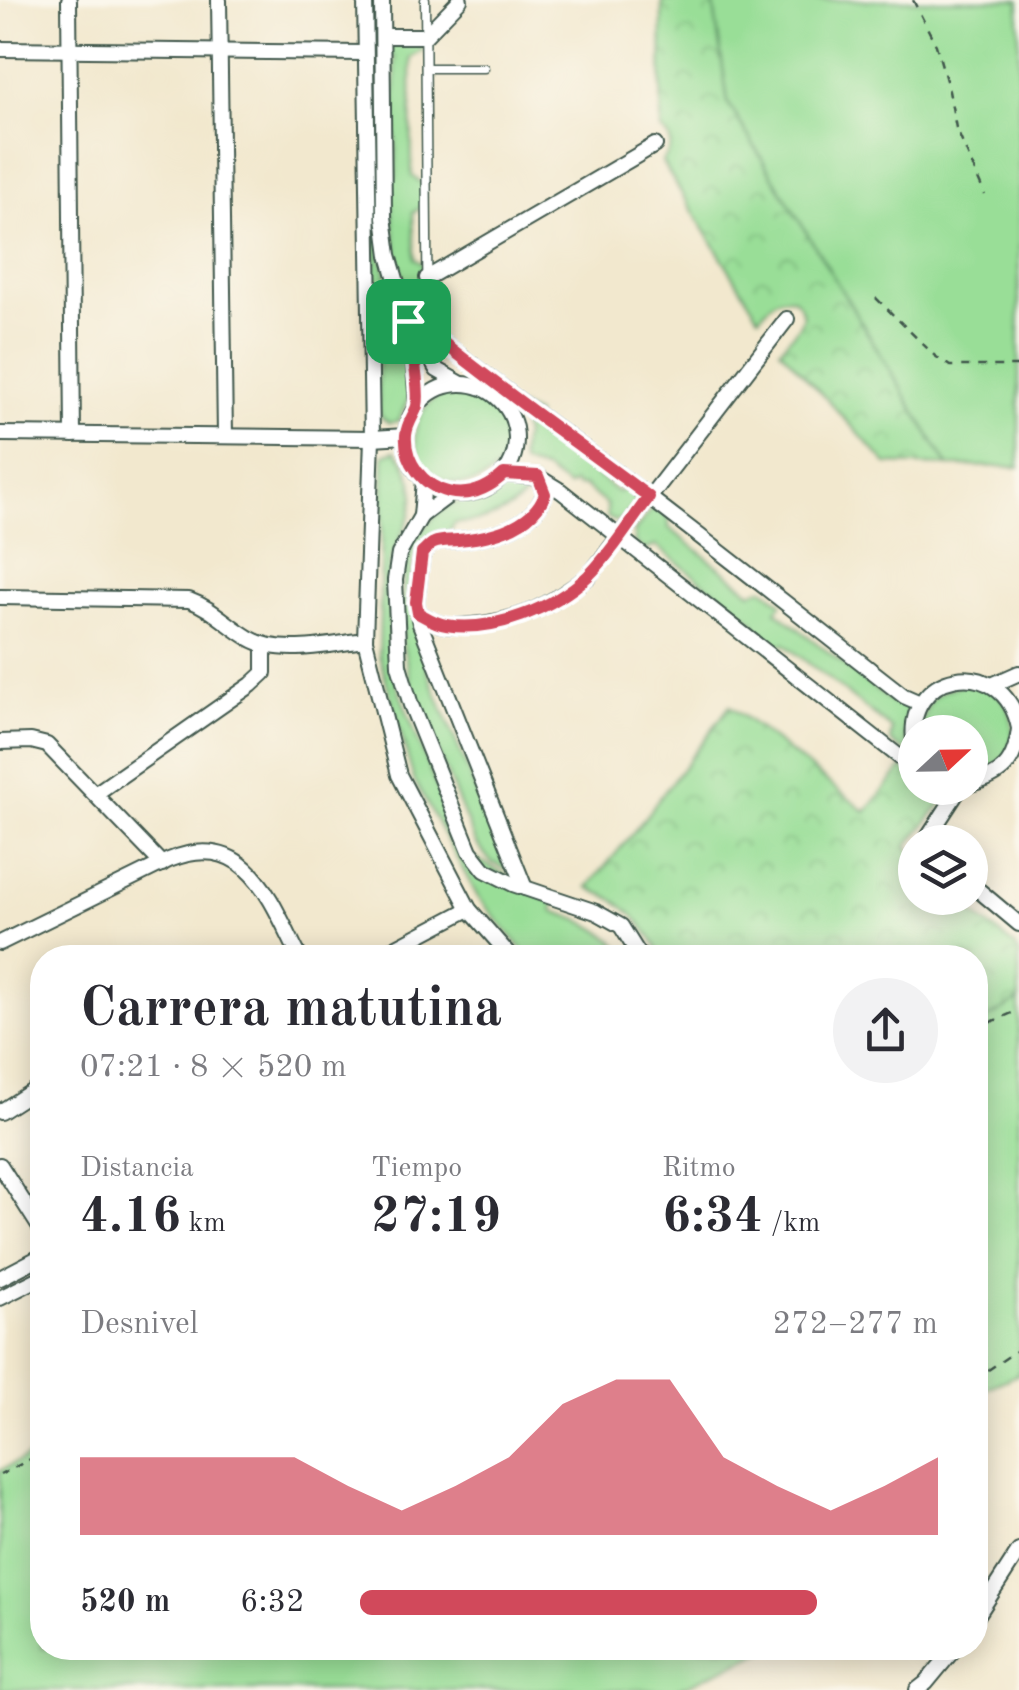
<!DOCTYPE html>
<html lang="es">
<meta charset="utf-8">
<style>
:root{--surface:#fff;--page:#f2f2f3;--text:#2b2b33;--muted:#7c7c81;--accent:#d1495b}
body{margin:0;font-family:"Old Standard TT",serif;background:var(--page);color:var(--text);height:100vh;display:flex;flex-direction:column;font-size:38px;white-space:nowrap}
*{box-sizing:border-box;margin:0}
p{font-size:32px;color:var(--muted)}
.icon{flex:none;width:55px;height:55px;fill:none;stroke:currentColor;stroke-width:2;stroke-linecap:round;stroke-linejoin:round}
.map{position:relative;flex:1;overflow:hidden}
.sheet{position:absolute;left:30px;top:945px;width:958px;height:715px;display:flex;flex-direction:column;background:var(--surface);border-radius:40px;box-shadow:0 5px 25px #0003}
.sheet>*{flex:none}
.needle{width:65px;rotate:68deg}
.buttons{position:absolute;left:898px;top:715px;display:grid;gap:20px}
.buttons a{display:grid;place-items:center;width:90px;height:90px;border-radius:50%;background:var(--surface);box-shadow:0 5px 25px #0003;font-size:50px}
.pin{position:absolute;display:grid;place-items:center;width:85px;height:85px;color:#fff;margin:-42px;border-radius:20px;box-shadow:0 5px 15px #0006}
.round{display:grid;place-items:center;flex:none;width:105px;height:105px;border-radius:52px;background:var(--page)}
.headline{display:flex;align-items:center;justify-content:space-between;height:170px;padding:0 50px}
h1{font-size:55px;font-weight:600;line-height:75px}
.stats{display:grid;grid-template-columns:repeat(3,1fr);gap:15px;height:170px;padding:10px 50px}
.stats div{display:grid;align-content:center}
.stats b{font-size:50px;font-weight:600}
.stats small{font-size:28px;font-weight:400}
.stats p{font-size:28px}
.chart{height:280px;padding:20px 50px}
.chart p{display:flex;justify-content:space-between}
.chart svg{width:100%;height:180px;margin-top:10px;fill:var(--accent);opacity:.7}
ul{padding:0 50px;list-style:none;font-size:32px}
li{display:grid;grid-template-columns:160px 120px 1fr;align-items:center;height:75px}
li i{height:25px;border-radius:12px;background:var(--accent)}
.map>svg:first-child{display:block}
.green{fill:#99de97;stroke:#5c8e66;stroke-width:2.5}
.park{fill:url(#park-crowns);stroke:#5c8e66;stroke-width:2.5}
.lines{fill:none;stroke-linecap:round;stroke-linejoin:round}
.service-casing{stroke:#3f574b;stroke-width:11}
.minor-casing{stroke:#3f574b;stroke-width:18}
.path{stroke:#3f574b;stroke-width:2.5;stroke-dasharray:8 8;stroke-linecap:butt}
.service{stroke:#fff;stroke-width:8}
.minor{stroke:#fff;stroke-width:14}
.route-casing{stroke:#fff;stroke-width:20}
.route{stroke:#d1495b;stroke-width:12}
</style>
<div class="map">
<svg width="1019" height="1690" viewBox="0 0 1019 1690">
<defs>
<pattern id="park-crowns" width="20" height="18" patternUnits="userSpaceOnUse" patternTransform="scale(2.5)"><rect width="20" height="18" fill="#99de97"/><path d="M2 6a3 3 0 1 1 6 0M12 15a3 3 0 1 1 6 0" fill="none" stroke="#83bf83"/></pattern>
</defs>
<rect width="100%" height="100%" fill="#fbf7ec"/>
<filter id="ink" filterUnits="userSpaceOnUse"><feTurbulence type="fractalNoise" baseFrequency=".01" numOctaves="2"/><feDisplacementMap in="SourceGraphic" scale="20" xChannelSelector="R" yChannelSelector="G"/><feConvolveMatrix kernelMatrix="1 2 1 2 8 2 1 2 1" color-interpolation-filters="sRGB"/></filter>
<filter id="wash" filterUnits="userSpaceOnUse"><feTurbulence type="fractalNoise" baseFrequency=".0048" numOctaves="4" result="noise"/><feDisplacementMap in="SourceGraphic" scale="40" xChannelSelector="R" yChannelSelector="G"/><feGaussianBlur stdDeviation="2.25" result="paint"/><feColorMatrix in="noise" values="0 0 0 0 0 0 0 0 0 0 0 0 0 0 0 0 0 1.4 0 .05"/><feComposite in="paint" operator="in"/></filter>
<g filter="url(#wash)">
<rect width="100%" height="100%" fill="#f2e8ce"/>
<g class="green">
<path d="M371,0H378L381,256L412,366V390L399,421L389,423L381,417L379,408L375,269Z"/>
<path d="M713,0H1019V467L948,466L728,103Z"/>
<path d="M422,43L423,50L411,58L412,176L424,184L423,206L413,213L415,259L424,265L425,314L420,319L413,315C398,265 392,233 391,180L396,177L395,57L390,55L391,44Z"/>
<circle cx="462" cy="437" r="47"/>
<path d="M519,407L536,415L534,427L618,492L628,488L634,492L636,503L623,520L614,521L607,517V505L584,486L578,487L574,483L568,487L546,471L523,464L520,457L524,433L517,410Z"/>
<path d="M395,451L404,461L412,481L414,495L410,516L390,562L389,653L398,688L431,774L465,852L554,903L553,911C582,920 610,931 627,957H529L478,897L414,780L379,655L384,455Z"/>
<path d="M520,480L534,481L541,492L529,491C510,514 484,523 454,523L450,532C384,535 421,623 432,659L426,668L498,845L510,847L514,865L506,869L491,862L475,842L411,685L402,640L404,565L414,539L439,512L456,503L484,495L501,486Z"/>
<path d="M657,509L669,516V528L751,592L763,588L782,603L776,611L894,704L906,699L909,706L905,728L908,750L903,751L890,741L892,729L784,644L771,648L754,635L755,622L656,546L645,550L635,543L634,532L651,510Z"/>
<path d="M971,682C979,686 994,689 1000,696C1016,713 1018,745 1001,762C993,770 983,773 972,776H970V732H921V730C926,695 939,691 971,682Z"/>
<path d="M1019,1000V1374L975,1393V1026Z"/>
<path d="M42,1449V1648H770L676,1690H0V1471Z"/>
</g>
<g class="park">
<path d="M662,0H713L728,103L948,466L887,464L780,349C794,331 815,318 793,298C776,293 769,306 759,317L662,162C671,151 676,139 661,130Z"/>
<path d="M730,706L866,812L902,768L915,778V788H926L943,802L907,846L915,857L907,862L915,869V898H953L1015,946L1019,953V1000L975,1026V958L662,957C649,933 635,912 610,898C603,894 595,892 588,887L633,833Z"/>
</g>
</g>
<g filter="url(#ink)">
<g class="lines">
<g class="service-casing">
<g id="service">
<path d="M425,0L428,351"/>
<path d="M426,68H484"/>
</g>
</g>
<g class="minor-casing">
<g id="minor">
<path d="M69,0L73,435"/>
<path d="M219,0L225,436"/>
<path d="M365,0L372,438L365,640L399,775L469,909L512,958"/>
<path d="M382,0L384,217L389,255L408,321L414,366L417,405"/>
<path d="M383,36H425L460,0"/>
<path d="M0,49L365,53"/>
<path d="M427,278L655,145"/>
<path d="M413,330L437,370L460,383"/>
<path d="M428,330C499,388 574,440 646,495C733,561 818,629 904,696L920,703"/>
<circle cx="461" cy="439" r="55"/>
<path d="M0,434L372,438L406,436"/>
<path d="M503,474L538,477L561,491L915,769"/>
<path d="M424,480L421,516L452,493"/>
<path d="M421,516L399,554L395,580L399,665L411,705L470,851L485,870L513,884L596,912L621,926L641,958"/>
<path d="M0,597L189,600C212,608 228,626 249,638C281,657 329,644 365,640"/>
<path d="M418,613C425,617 432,621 440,624C449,627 462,626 472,625C520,621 551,605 589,576L787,319"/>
<path d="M992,685L1019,673"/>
<path d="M0,742L31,741L47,745L162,864"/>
<path d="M915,747C900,670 1003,650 1019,728"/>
<path d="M970,784C1003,776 1015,763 1019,729"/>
<path d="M95,794L251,685L264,673V646"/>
<path d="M925,842L960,788"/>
<path d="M970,883L1019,924"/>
<path d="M525,888L420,624L416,602L422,553C426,550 429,545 434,543C441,540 450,541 458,540C490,537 533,528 545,493L538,477"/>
<path d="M0,943L169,860C248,828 271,902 300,958"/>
<path d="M376,958L469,909"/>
<path d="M0,1112L42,1085"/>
<path d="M0,1165L42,1231"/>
<path d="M0,1278L42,1256"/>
<path d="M0,1298L42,1277"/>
<path d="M975,1619L1019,1551"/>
<path d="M917,1690L926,1683L955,1648"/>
</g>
</g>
<g class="path">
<path d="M913,0L936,45L949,91L956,128L985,195"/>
<path d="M876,298L935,356L950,366H1019"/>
<path d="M975,1029L1019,1010"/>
<path d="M975,1379L1019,1349"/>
<path d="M0,1475L42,1453"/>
</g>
<use href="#service" class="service"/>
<use href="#minor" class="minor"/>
</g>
</g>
<g class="lines" filter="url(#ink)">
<g class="route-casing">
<path id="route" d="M408,321L428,355V330C499,389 575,441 649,497C630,522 610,555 588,576C554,608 493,633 446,625C436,624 427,618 418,613L416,602L422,553C426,550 429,545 434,543C441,540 450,541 458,540C491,537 532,528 545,494L538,476L504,474C488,489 470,497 448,492C423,486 404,461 406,435C407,423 414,416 417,406C421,389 410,340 408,321Z"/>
</g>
<use href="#route" class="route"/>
</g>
</svg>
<div class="buttons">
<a><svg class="needle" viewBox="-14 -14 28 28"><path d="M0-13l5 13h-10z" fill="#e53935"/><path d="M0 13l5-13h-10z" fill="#7c7c81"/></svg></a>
<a><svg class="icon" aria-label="layers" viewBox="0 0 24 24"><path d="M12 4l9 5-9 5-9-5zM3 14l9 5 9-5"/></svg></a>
</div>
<div class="pin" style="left:408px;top:321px;background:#1e9e55"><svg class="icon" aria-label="arrive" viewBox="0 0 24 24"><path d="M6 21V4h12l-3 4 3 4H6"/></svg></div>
<section class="sheet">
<div class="headline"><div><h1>Carrera matutina</h1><p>07:21 · 8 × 520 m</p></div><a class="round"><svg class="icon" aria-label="share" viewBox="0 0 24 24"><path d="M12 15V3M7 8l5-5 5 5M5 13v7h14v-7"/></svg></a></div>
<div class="stats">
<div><p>Distancia</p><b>4.16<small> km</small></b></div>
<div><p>Tiempo</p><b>27:19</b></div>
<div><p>Ritmo</p><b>6:34<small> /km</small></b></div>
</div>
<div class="chart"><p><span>Desnivel</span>272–277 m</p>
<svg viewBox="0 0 160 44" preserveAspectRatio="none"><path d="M0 44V25L10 25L20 25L30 25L40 25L50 32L60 38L70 32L80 25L90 12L100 6L110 6L120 25L130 32L140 38L150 32L160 25V44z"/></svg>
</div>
<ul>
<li><b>520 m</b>6:32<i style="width:79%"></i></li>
</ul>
</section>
</div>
